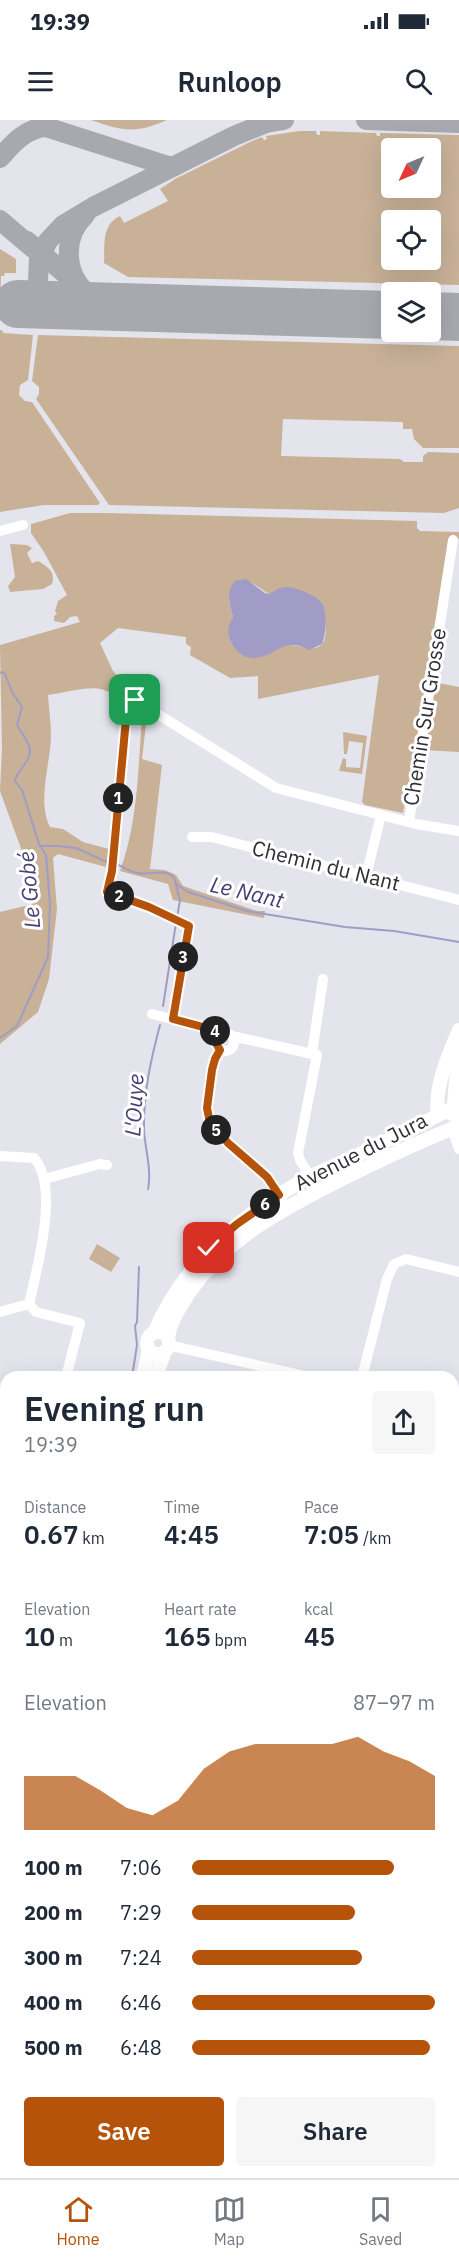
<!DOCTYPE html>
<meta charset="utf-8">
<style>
:root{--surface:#fff;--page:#f6f6f7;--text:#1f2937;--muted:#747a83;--line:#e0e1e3;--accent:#b45309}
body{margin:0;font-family:"IBM Plex Sans",sans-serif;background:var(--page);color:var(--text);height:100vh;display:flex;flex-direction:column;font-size:22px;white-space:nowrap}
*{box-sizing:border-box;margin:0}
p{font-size:20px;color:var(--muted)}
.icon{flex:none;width:33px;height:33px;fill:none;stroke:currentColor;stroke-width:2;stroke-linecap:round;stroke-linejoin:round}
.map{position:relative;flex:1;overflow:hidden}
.sheet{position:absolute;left:0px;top:1251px;width:459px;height:807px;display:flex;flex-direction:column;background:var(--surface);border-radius:18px 18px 0 0;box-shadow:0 6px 24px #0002}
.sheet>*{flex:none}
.needle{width:39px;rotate:226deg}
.fabs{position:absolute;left:381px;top:18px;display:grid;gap:12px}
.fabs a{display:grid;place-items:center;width:60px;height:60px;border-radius:6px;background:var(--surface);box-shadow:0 6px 24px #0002;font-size:30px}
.pin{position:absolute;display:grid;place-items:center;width:51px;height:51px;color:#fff;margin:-26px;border-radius:12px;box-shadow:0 3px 9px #0006}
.km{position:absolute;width:30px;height:30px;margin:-15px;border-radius:50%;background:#222;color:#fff;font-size:16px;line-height:30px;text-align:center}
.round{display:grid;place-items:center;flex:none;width:63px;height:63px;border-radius:6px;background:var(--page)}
.summary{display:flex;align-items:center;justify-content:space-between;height:102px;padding:0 24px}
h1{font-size:33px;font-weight:600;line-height:45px}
.figures{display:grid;grid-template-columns:repeat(3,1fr);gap:9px;height:102px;padding:6px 24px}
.figures div{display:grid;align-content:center}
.figures b{font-size:26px;font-weight:600}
.figures small{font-size:16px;font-weight:400}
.figures p{font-size:16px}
.chart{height:168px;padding:12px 24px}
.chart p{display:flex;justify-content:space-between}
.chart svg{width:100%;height:108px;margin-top:6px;fill:var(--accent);opacity:.7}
.primary-button{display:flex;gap:12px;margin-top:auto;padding:12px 24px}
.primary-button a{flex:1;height:69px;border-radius:6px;background:var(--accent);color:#fff;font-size:24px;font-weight:600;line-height:69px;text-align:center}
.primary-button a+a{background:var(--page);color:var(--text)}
ul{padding:0 24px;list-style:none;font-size:20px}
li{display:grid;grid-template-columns:96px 72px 1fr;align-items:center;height:45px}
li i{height:15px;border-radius:8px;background:var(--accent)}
.status{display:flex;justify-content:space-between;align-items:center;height:42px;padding:0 30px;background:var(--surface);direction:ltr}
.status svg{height:16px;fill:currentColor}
header{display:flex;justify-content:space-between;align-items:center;height:78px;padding:0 24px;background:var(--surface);font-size:27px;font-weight:600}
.dock{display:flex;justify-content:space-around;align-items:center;height:84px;border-top:2px solid var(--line);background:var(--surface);font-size:16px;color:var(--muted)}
.dock a{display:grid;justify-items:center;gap:3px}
.dock .current{color:var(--accent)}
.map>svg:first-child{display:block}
.green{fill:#c8b197;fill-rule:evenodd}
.water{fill:#a09cc6}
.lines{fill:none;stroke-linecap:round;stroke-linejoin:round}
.stream{stroke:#a09cc6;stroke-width:2}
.taxiway{stroke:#a8a8af;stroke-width:20}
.runway{stroke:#a8a8af;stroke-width:48}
.minor{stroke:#fff;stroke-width:10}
.major{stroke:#fff;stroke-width:14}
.route-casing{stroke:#fff;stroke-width:12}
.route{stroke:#b45309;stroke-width:8}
.labels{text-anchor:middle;stroke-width:6;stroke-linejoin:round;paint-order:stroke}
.street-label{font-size:21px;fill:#2f2f33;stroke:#fff}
.water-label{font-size:22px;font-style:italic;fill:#463e75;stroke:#fff}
</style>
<div class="status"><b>19:39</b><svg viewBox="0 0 49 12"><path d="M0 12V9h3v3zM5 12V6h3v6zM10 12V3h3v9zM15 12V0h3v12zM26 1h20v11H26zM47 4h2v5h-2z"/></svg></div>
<header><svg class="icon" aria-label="menu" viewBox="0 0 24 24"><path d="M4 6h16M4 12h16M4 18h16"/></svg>Runloop<svg class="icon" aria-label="search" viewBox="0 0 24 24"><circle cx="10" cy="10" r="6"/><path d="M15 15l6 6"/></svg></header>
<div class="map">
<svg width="459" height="2058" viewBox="0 0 459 2058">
<rect width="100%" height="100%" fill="#e4e4ed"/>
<g class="green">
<path d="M91,0H167C136,14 122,11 91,0Z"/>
<path d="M299,11H316L317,15H320V11L376,13L377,16H380V13L459,15V165L128,157L104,143C105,125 101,105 120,96L124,103L168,81L160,69L175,59L252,21L262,17L264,20L267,19L266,16ZM392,28H430V68H392ZM392,100H430V140H392Z"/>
<path d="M0,129L16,139V153H5L4,156H1L0,195Z"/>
<path d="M0,210L3,211V213L33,215L28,260L20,265L19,275L25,281L32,282L100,383L98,385H44L0,392Z"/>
<path d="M38,215L459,226V328H423L414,319L412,309H403V302L283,299L281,336L400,339L404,342H423V336L428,332L459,333V388L444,393L109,385L36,279L39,274V267L32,261Z"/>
<path d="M70,393H108L417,401V408L420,411L459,412V419H450L414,636L403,693L365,685L362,682L379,555L258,579V556L230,558L190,535L191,527L186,524V517L118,508L100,523L113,551L134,574L130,582L147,596L142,639L162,645L150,749L165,750L176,755L183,766L257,791H265L264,798L173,780L168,764L120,751C138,702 138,648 142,597C100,560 101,566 48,575C49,589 51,603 51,617C50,645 37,681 50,707L63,709L83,722L109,729L106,747L58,734L53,738L57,789L49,859L38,892L0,924V792L33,784L23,734L0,671L2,629L0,525L80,502L77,496L70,497L64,503L54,501V496L57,494L55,491L58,481L67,475L44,432L31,413V404ZM252,463L269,474L278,469L324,492C325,500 328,518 322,524C314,533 300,525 290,525C270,526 251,548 234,527C226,518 230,506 233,497L229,480Z"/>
<path d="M10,424L27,425L32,428L27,433L32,443L38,441C48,447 56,452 52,464L43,469L10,472L8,466L15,457Z"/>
<path d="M433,562L459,567V632L424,630Z"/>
<path d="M343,612L367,616L362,654L339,651L343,638L346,639V647L360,648L363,623L349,621L347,634H344Z"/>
<path d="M97,1124L120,1138L111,1152L89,1139Z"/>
</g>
<path class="water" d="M246,459L265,473L269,474C274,471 279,467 286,467C295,467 315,475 321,482C328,491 326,515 322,524L309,530C284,516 277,536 255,538C238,539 225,520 229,505C230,502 232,500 233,497C230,483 225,473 235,461Z"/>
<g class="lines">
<g class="stream">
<path d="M0,553L2,552L5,554L12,572L22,587L17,605C28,624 37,629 22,648C18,653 16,655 15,661L22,670L39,724L46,735L50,784L48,837L17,906L0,918"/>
<path d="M40,726H58L76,728L109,743"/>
<path d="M115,744C123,746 130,752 138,753C150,756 173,745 176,764L188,772L247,791L345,807L394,811L459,822"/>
<path d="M176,765L180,780L177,798"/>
<path d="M163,886L176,803"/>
<path d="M148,1069C152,1050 145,1029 144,1010C143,974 151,939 160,905"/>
<path d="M132,1257L137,1225L135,1206L137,1202L139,1147"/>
</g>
<g class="taxiway">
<path d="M366,0L459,3"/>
<path d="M0,38C12,24 26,8 46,7L168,46H175"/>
<path d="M85,95C61,118 64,158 92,177C100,183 109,185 118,187"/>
<path d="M0,100L34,129"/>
<path d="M27,121L77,164"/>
<path d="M37,184L39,138L48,121L63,105L93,87L234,16L266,3L284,0"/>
</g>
<g class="runway">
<path d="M18,184L392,195"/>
<path d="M430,196L459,197"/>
</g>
<g class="minor">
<path d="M0,411L23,405"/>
<path d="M132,578L276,668L416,704L459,711"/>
<path d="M141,584L126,599L112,751L107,772L149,787L189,806L173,899"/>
<path d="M409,702L453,420"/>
<path d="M192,717H211L459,780"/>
<path d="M366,756L381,695"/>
<path d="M152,894L214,910L219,915"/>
<circle cx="225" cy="922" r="9"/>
<path d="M232,916L317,935L298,1033L300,1040L319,1071"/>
<path d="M220,930C213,940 212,952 210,965C209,975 205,986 208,997C216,1020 253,1041 269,1060C276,1068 281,1078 286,1087"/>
<path d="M312,933L323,859"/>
<path d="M452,1009L459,1029"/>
<path d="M0,1036L34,1038C60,1067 37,1148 29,1184L0,1192"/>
<path d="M44,1059L100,1044L107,1045"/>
<path d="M29,1184L36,1192L80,1203L66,1257"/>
<path d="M168,1225L309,1257"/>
<path d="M362,1257L387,1159L394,1144L406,1139L459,1152"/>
<path d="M0,1313L6,1311"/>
<path d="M0,1545L6,1507"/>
<path d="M453,1601L459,1600"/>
<path d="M0,1731L6,1728"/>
<path d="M0,1799L3,1812L0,1833"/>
<path d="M0,1911L6,1912"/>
</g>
<g class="major">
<path d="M438,993C434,968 449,933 459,910"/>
<path d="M453,995L459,928"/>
<circle cx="158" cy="1223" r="11"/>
<path d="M154,1213C181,1149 231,1103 290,1068C306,1059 322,1049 340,1044L459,985"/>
<path d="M168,1218C170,1202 180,1187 189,1173C227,1117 283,1089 342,1059C381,1040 419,1021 459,1006"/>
<path d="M143,1257L149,1229"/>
<path d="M156,1257L165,1231"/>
<path d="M0,1555L6,1556"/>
<path d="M453,1739L459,1740"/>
<path d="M453,1909L459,1872"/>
<path d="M181,2052L183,2058"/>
<path d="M194,2052L196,2058"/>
<path d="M440,2058V2052"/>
</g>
</g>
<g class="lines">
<g class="route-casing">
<path id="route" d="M135,580L141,584L126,599L112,751L107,772L149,787L189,806L173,899L214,910L219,915L216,923L220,930L215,939L212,950L207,988L209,998L212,1004L228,1023L267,1057L279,1075L237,1104L209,1128"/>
</g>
<use href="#route" class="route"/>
</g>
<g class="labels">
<g class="street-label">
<text transform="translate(425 597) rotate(-81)" y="7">Chemin Sur Grosse</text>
<text transform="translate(326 746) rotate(14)" y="7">Chemin du Nant</text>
<text transform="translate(361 1032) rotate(-27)" y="7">Avenue du Jura</text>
</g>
<g class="water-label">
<text transform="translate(29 770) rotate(-95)" y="8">Le Gobé</text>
<text transform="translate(247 772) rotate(13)" y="8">Le Nant</text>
<text transform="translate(134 985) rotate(-87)" y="8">L'Ouye</text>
</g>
</g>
</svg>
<div class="fabs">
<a><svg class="needle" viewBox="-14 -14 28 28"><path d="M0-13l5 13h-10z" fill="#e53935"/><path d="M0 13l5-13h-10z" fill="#747a83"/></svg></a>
<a><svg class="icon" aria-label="locate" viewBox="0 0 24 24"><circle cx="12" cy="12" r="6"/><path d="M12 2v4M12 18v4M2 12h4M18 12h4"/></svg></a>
<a><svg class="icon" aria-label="layers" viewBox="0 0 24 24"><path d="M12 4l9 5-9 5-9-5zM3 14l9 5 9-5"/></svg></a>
</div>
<div class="pin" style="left:135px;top:580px;background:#1e9e55"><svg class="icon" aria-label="arrive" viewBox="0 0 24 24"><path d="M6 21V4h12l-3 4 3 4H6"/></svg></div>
<div class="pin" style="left:209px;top:1128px;background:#d93025"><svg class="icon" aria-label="check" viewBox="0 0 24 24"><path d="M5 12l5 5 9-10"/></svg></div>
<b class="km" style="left:118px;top:678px">1</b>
<b class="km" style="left:119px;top:776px">2</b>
<b class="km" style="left:183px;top:837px">3</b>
<b class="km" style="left:215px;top:911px">4</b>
<b class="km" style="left:216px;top:1010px">5</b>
<b class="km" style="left:265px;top:1084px">6</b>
<section class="sheet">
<div class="summary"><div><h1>Evening run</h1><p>19:39</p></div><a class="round"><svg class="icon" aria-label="share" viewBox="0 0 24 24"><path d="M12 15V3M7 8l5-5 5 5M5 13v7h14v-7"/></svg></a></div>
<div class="figures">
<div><p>Distance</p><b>0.67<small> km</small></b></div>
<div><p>Time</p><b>4:45</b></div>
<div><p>Pace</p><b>7:05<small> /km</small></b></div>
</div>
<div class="figures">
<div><p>Elevation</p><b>10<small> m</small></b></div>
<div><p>Heart rate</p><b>165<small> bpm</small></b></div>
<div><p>kcal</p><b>45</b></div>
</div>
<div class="chart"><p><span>Elevation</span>87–97 m</p>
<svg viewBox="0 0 160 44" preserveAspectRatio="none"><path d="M0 44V22L10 22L20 22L30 28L40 35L50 38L60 32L70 19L80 12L90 9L100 9L110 9L120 9L130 6L140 12L150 16L160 22V44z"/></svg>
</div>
<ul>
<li><b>100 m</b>7:06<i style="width:83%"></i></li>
<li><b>200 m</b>7:29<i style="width:67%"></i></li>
<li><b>300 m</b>7:24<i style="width:70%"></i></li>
<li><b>400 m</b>6:46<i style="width:100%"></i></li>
<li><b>500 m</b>6:48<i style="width:98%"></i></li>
</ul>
<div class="primary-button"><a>Save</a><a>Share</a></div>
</section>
</div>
<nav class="dock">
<a class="current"><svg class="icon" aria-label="home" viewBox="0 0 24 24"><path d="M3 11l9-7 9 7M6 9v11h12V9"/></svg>Home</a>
<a><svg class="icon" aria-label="map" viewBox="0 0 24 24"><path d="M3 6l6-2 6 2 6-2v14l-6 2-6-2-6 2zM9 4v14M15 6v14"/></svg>Map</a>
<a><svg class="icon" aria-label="saved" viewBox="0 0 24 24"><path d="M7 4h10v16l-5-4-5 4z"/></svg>Saved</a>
</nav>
